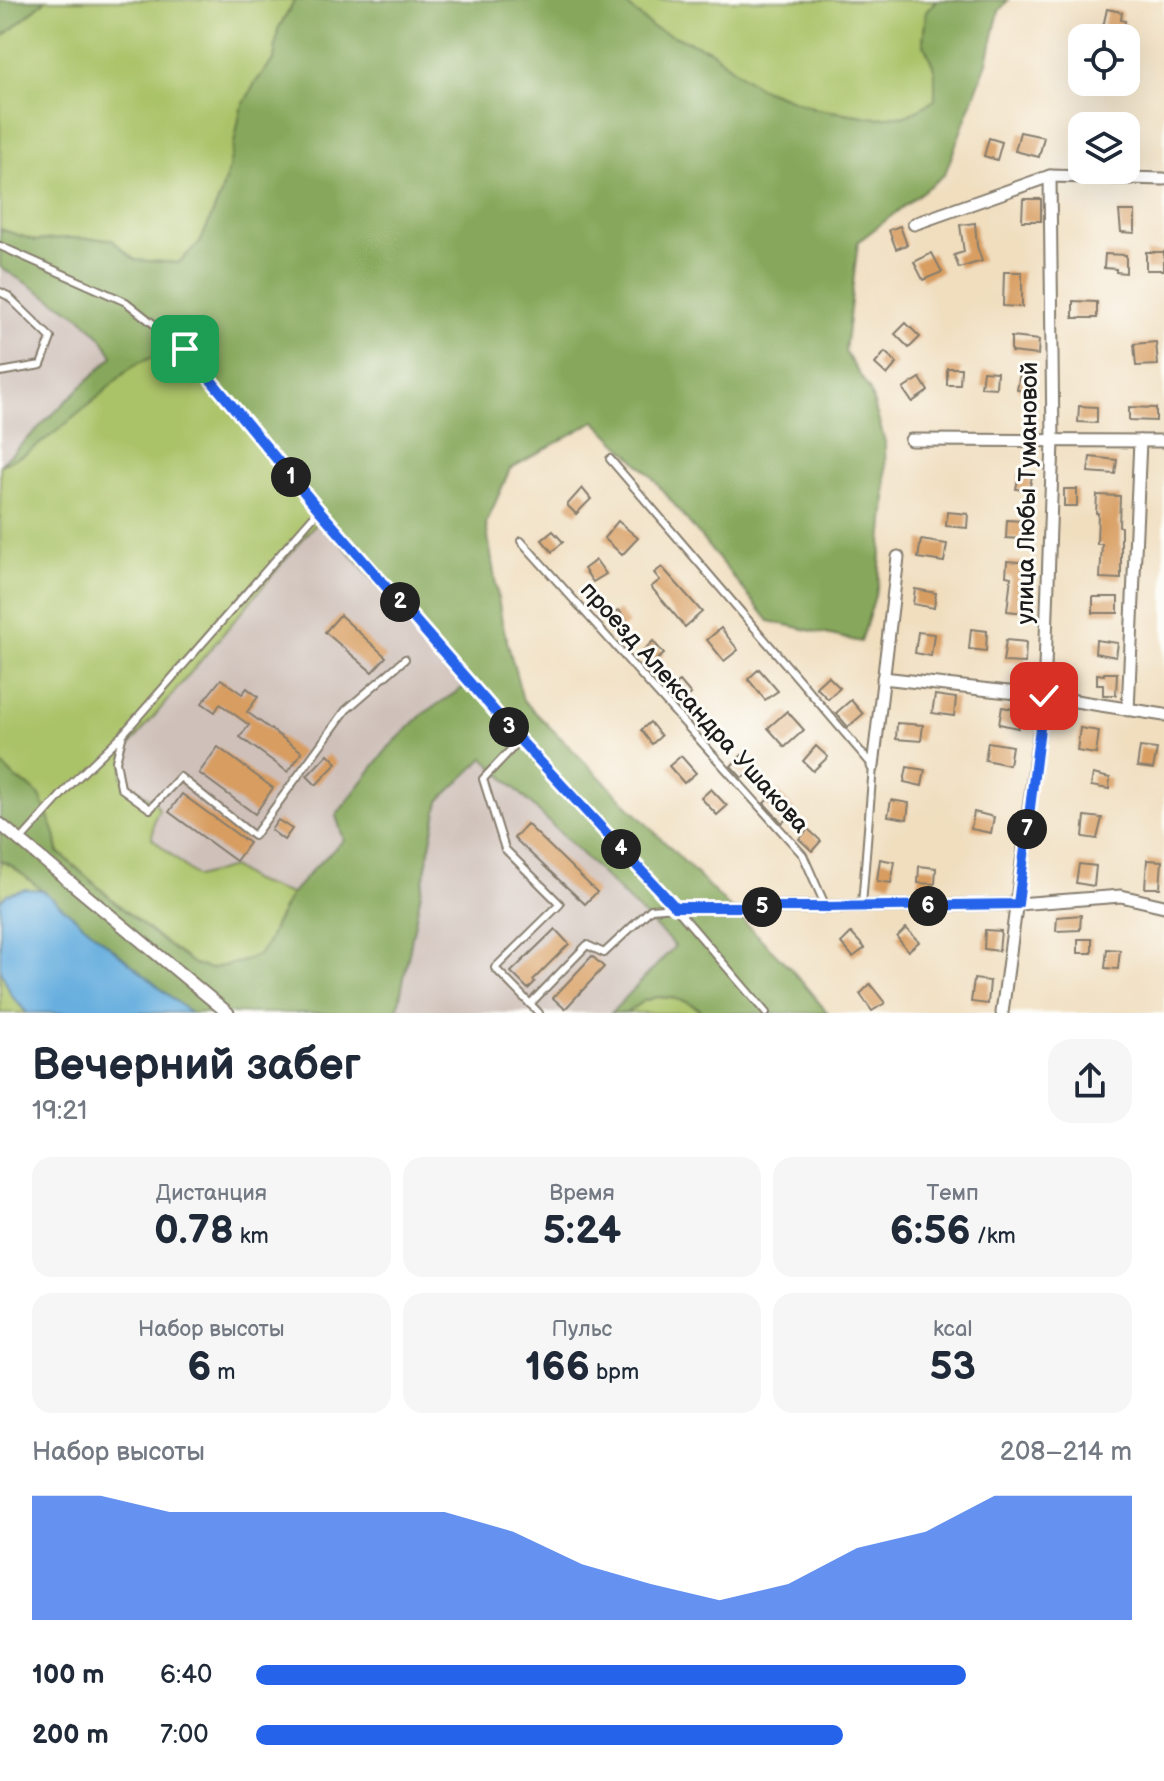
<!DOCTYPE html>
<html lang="ru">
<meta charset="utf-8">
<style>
:root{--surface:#fff;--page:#f6f6f7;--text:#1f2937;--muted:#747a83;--accent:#2563eb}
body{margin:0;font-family:"Balsamiq Sans",sans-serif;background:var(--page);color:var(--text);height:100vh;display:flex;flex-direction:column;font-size:30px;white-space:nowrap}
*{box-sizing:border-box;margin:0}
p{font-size:26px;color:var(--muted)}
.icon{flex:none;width:44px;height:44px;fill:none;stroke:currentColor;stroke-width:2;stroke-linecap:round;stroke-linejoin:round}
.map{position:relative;height:1013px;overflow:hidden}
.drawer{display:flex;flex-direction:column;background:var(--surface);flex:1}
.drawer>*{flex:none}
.buttons{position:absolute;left:1068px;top:24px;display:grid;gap:16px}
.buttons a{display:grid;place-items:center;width:72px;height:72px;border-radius:16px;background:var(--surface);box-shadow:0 8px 32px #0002;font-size:40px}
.pin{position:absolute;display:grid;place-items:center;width:68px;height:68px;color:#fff;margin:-34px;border-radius:16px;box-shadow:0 4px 12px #0006}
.km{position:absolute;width:40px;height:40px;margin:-20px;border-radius:50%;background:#222;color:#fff;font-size:22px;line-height:40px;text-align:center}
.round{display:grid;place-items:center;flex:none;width:84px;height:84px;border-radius:24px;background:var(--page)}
.head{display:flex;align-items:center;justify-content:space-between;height:136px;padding:0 32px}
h1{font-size:44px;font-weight:700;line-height:60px}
.stats{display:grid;grid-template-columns:repeat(3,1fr);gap:12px;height:136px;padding:8px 32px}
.stats div{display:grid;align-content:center;border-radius:20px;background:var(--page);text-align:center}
.stats b{font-size:40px;font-weight:700}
.stats small{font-size:22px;font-weight:400}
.stats p{font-size:22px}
.chart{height:224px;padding:16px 32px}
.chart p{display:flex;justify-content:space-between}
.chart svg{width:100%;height:144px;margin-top:8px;fill:var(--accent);opacity:.7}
ul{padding:0 32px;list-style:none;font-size:26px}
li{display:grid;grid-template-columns:128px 96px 1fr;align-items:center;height:60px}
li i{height:20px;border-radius:10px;background:var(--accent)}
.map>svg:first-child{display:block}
.industrial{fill:#cfc1ba}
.green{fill:#aac267;stroke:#636f42;stroke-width:2}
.forest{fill:#87a85c;stroke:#52623c;stroke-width:2}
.water{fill:#67afdf;stroke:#42667e;stroke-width:2}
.building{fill:#d89d60}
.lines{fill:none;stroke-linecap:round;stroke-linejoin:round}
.service-casing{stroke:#867d6e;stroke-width:10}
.minor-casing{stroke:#867d6e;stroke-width:15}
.service{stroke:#fff;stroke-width:6}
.minor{stroke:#fff;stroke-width:11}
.route-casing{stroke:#fff;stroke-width:16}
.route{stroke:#2563eb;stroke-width:10}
.labels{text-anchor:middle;stroke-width:6;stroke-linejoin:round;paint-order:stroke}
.street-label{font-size:24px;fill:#1c1c1c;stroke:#fdfcf7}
</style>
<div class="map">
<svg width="1164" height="1013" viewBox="0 0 1164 1013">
<rect width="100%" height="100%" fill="#fdfcf7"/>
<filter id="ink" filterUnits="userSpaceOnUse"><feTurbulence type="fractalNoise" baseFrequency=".0125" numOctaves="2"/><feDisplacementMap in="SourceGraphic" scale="16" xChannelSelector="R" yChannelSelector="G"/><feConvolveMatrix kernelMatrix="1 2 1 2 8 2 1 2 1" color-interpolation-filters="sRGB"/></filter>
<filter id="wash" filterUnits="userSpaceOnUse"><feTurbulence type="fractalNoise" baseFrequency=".006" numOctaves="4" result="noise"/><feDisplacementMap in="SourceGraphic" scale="32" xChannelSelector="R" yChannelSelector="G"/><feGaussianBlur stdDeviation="1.8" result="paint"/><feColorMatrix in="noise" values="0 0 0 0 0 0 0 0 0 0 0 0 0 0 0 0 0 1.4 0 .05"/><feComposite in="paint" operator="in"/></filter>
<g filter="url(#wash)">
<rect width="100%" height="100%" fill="#f0debf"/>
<g class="industrial">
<path d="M0,267L82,318L102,338L114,356L0,465Z"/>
<path d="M320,518L465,687L423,714L344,840L313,869L291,894L253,881L232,867L197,878L152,838L156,804L122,778L126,750Z"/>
<path d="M484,757L675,947L611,1013H397L439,801Z"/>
</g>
<g class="green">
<path d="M46,0H295L278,29L274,59L255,83L220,197L200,243L178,263L135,260L111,239L66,238L36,241L0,229V39Z"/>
<path d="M621,0H936L926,12L923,42L935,70V100L908,115L878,118L817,109L760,88L734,70L710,50L653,28Z"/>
<path d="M154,357C177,357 185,362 203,376L320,518L126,750L122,777L156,804L159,809L154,820L152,838L197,877L232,867L253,881L291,894L275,924L269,940L260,954L244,961L210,969L194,964L166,944L123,909L58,851L55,834L29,786L16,779L0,763V465L27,453L63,426L127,371L140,362Z"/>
<path d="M0,861C16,866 29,879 42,890C26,889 12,889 0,901Z"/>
<path d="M0,968L11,995L27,1013H0Z"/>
<path d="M657,997C674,998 691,1000 702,1013H626L643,1001Z"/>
</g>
<g class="forest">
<path d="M0,0H46L0,39Z"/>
<path d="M295,0H621L653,28L710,50L734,70L760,88L817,109L878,118L908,115L935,100V70L923,42L926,12L936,0H1008L999,11L987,62L945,174L858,242L845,352L870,391L885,442L886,501L878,586L861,642L769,621L651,476L595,421L510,469L486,524L502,622L523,700L791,969L828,1013H702L700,1009L687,1002L672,998L657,997L643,1001L626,1013H611L675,946L484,758L439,801L397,1013H190L21,873L7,863L0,861V763L16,779L29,786L40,796L55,834L58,852L123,909L166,944L194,964L210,969L244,961L260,954L269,940L275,924L291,894L313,869L344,840L336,816L388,748L423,714L464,687L320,518L203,376C188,364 172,353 152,358C130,363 114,383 97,398C75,416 53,436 28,452C20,457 9,461 0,465L113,356L102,338L82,318L0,267V229L36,241L66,238L111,239L135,260L178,263L200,243L220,197L229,168L241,109L255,83L274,59L278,29Z"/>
</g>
<path class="water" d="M25,889L42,890L190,1013H27L11,995L0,968V901L7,894Z"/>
<g id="blocks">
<g class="building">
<path d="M1107,9L1122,12L1121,20L1125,21L1124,30L1103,27Z"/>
<path d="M1020,132L1044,137L1039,157L1015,151Z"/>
<path d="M989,138L1002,142L997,160L984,156Z"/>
<path d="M1023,199H1041V221H1022Z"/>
<path d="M1119,211H1135V233L1121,232Z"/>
<path d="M975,223L977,246L982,261L959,268L954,255L964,252L960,225Z"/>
<path d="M900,226L907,245L896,249L889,230Z"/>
<rect x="1146" y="252" width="18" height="18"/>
<path d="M932,253L942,272L923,280L914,262Z"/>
<path d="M1105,254L1126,255V273L1116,272V269L1104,268Z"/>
<path d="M1004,272H1022V307L1003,306Z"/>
<path d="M1073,301L1097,302V318H1073Z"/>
<path d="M906,323L920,337L909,348L895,334Z"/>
<path d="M1011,337L1039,340L1038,355L1011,352Z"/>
<path d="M1156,342L1158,365L1136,366L1134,344Z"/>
<path d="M885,352L897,363L887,375L875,364Z"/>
<path d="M947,368H961L960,385H947Z"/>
<path d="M983,371L997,372L996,388L981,387Z"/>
<path d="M1020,373L1034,375L1032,392L1017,390Z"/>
<path d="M920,378L928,391L912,402L903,389Z"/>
<path d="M1079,406L1097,407V423L1078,422Z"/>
<path d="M1129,407L1156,408V421L1129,420Z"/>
<path d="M1090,457L1117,460L1115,474L1088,472Z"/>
<path d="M1019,474L1032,476L1029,491L1016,489Z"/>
<path d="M582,488L591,499L576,514L567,505Z"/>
<rect x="1064" y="489" width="13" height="17"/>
<path d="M1097,495L1120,496L1119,526L1121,527V579L1100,578L1102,544H1097L1098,513H1096Z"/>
<path d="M947,512L968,514L967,528L946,526Z"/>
<path d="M1007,520L1022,521L1021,539L1006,538Z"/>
<path d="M618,521L638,538L622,555L604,538Z"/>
<path d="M553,531L563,542L552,552L542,540Z"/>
<path d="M921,540L947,544L944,562L918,558Z"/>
<path d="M596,560L606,574L593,582L584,569Z"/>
<path d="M1007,561L1031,563L1026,594L1029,595L1026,613L1007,611L1011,577L1006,576Z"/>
<path d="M662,567L702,612L685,627L651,587L660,580L654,573Z"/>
<path d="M915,589L936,593L934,608L913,604Z"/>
<rect x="1093" y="597" width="25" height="16"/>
<path d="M619,610L629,624L617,631L608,618Z"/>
<path d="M340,615L386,657L372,672L325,632Z"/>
<path d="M721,628L738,650L724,661L707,640Z"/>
<path d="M971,629L987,631L986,651L969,649Z"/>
<path d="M918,632L934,634L931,656L915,653Z"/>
<path d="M1006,640L1026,642L1025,663L1003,662Z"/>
<path d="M1096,640L1118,643L1116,657L1095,653Z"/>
<path d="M653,641L664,654L651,664L642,652Z"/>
<path d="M759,669L778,691L765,700L748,679Z"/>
<path d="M1104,673H1117L1116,695H1103V684H1097V674L1104,675Z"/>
<path d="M828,676L840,688L828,699L816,687Z"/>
<path d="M221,679L242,694L247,688L258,697L247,712L302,752L288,772L240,737L249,725L220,704L215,712L202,703Z"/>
<path d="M680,681L691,694L676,704L665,693Z"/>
<path d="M935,695L956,698L954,716L932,713Z"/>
<path d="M851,700L863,714L848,727L836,713Z"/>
<path d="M1002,707L1021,710L1018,728L999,724Z"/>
<path d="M787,711L804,730L785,747L768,728Z"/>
<path d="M650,722L661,736L652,744L641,730Z"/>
<path d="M897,723L923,725L921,741L896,739Z"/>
<path d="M1080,728L1099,731L1096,754L1077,751Z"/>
<path d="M988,742L1012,746L1009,765L985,760Z"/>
<path d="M816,746L828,757L813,771L803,761Z"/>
<path d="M218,747L273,788L255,814L199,773Z"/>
<path d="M1140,747L1157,749L1153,769L1137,767Z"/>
<path d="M328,754L337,763L316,785L307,776Z"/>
<path d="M742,755L755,769L742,778L731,766Z"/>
<path d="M681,756L696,773L684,783L669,766Z"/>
<path d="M907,767L925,770L922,786L904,782Z"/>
<path d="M1093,774L1110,778L1109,789L1091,786Z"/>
<path d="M711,789L727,806L717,815L701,798Z"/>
<path d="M778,790L795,811L782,823L764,803Z"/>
<path d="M182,794L249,843L236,861L169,812Z"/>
<path d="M891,800L909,803L907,819L888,816Z"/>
<path d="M974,812L994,817L991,833L971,829Z"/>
<path d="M1085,816L1102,818L1097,839L1083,837Z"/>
<path d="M278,820L292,829L284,840L271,830Z"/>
<path d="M527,824L597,892L585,904L514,838Z"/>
<path d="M808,829L821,841L812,851L799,839Z"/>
<path d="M880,859L895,862L891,883L877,881Z"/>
<path d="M1147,860L1162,861L1160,888H1145Z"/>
<path d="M1079,864L1096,866L1094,886L1076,883Z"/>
<path d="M919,866L936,868L935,884L918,883Z"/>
<path d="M1081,915L1080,930L1056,931L1057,917Z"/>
<path d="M906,928L919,942L908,951L897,937Z"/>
<path d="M555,929L569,944L533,980L535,982L528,989L511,972Z"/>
<path d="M985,930L1001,931L999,951L984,949Z"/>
<path d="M851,933L865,948L853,957L841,943Z"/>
<rect x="1078" y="939" width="14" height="14"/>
<path d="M1107,949L1120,950L1118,969L1105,968Z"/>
<path d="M592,956L604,967L565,1009L553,998Z"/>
<path d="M974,979L990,981L988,1004L971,1002Z"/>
<path d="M870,984L885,1003L872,1011L860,994Z"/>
</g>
</g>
</g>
<g filter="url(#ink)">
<use href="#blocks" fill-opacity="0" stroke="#867d6e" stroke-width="2"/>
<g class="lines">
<g class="service-casing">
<g id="service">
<path d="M0,246L126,302L185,349L319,510L520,740L675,907L766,1013"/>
<path d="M0,292L8,296L51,338L41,365L0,372"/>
<path d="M610,459L873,766L862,905"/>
<path d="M319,510L123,734L116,761L121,788L150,809L180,777L254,836L346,710L405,659"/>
<path d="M521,541L803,855L826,907"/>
<path d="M520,740L483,779L505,849L560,904L495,968L539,1013"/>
<path d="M20,841L72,783L120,737"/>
<path d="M530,1004L587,945L604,953L651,909L675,907"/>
</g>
</g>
<g class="minor-casing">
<g id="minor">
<path d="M914,224L1050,176L1164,179"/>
<path d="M911,440L1164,441"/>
<path d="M883,678L1044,696L1164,715"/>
<path d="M1128,710L1140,441"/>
<path d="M873,766L898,557"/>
<path d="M0,824L228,1013"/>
<path d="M675,907H826L1018,904L1121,896L1164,906"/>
<path d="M1002,1013L1044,696L1053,441L1050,176"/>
</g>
</g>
<use href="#service" class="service"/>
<use href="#minor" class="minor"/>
</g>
</g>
<g class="lines" filter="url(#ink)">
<g class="route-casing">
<path id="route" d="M185,349L319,510L520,740L675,907H826L1018,904L1044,696"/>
</g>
<use href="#route" class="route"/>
</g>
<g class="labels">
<g class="street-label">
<text transform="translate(1027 493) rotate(-89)" y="8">улица Любы Тумановой</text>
<text transform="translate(695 707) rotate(48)" y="8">проезд Александра Ушакова</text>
</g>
</g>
</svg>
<div class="buttons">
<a><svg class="icon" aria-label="locate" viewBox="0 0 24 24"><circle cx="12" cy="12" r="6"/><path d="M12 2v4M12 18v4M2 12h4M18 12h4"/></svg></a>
<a><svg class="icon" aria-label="layers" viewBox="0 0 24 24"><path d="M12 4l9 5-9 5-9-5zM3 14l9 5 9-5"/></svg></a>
</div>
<div class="pin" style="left:185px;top:349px;background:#1e9e55"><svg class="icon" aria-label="arrive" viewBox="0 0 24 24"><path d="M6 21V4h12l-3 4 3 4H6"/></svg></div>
<div class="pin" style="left:1044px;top:696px;background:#d93025"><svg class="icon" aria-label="check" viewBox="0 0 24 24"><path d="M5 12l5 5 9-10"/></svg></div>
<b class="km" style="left:291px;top:477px">1</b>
<b class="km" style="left:400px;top:602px">2</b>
<b class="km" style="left:509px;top:727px">3</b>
<b class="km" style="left:621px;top:849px">4</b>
<b class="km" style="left:762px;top:907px">5</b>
<b class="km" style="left:928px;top:906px">6</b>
<b class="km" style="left:1027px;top:829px">7</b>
</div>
<section class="drawer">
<div class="head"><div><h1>Вечерний забег</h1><p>19:21</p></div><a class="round"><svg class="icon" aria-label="share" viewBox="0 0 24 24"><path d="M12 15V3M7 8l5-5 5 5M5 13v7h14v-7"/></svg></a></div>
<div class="stats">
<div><p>Дистанция</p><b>0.78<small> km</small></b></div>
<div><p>Время</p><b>5:24</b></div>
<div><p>Темп</p><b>6:56<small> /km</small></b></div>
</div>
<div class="stats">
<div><p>Набор высоты</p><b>6<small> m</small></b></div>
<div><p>Пульс</p><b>166<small> bpm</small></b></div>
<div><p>kcal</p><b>53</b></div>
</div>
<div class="chart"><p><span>Набор высоты</span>208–214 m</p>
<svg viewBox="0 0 160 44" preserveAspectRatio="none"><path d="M0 44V6L10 6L20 11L30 11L40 11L50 11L60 11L70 17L80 27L90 33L100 38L110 33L120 22L130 17L140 6L150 6L160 6V44z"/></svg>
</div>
<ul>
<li><b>100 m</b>6:40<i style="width:81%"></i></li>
<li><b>200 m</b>7:00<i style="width:67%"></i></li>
</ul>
</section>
